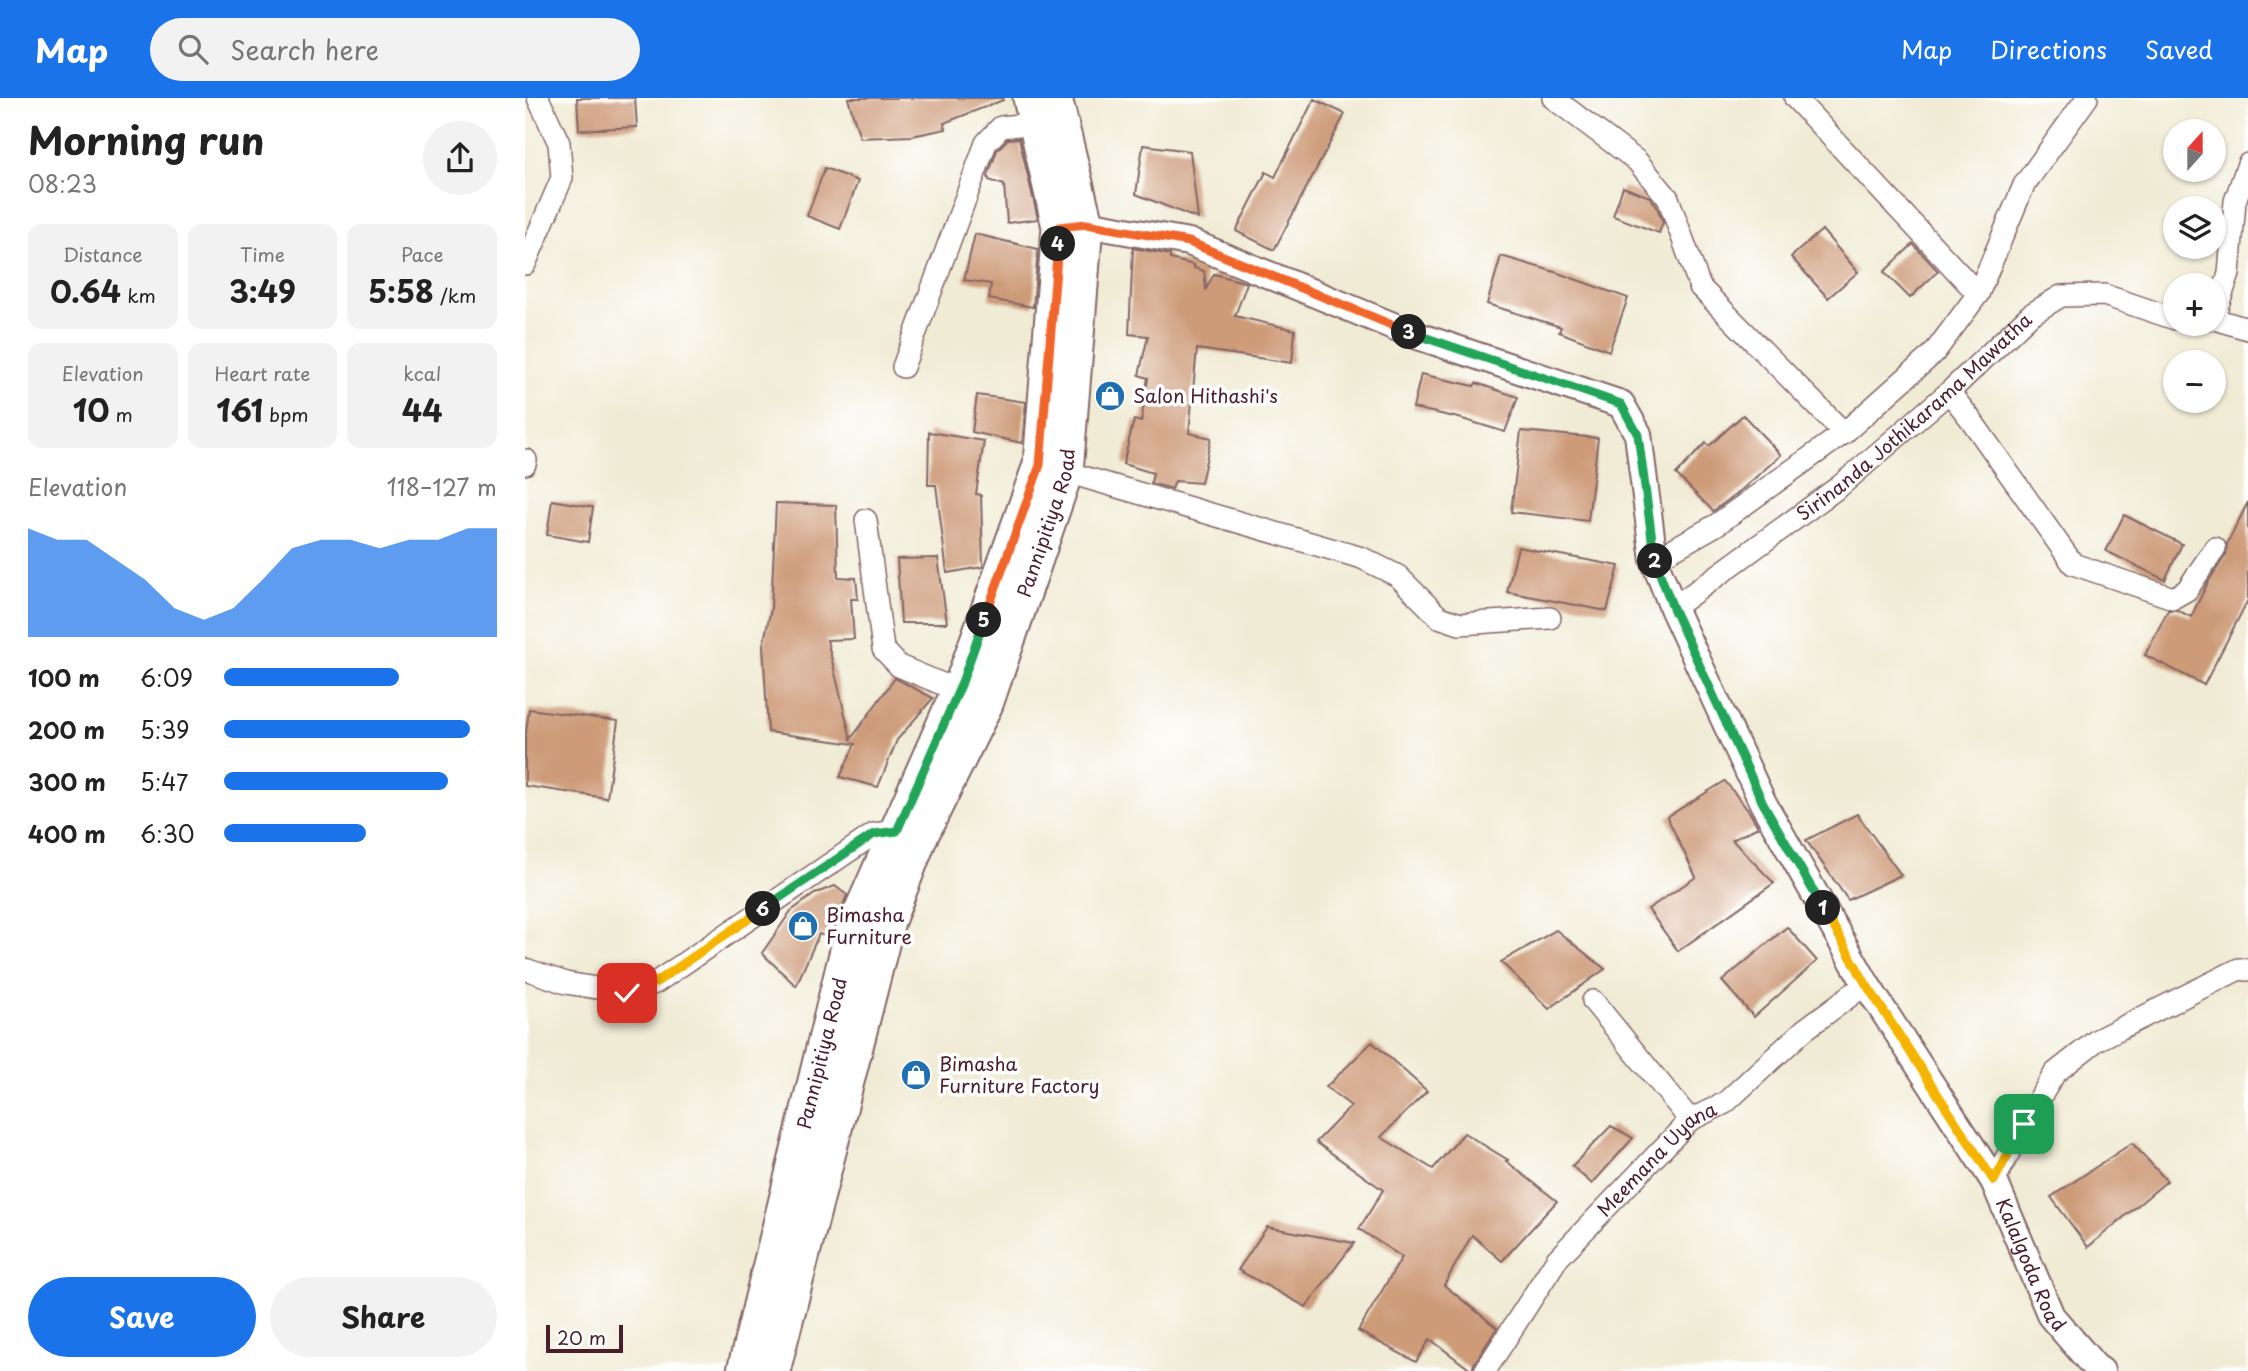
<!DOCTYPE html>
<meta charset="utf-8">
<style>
:root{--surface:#fff;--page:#f2f2f2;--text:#222;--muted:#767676;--accent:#1a73e8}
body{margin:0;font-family:"Playpen Sans",sans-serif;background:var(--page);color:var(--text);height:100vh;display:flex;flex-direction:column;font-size:26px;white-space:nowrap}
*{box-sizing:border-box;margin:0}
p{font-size:23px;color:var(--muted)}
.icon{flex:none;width:38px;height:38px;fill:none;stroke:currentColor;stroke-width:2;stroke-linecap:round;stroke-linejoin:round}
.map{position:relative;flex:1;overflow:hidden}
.sheet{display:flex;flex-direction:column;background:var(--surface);width:525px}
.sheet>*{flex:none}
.needle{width:46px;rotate:21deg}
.controls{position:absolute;left:1638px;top:21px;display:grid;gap:14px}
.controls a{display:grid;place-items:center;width:63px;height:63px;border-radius:50%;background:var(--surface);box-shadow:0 2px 5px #0004;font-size:35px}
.scale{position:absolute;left:21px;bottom:18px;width:77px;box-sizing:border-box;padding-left:7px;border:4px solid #4a1f2b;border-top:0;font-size:19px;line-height:24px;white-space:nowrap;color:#4a1f2b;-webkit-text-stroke:5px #fff;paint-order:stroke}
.pin{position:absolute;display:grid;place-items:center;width:60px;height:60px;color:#fff;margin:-30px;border-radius:14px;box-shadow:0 4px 10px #0006}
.km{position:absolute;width:35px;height:35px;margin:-18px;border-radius:50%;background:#222;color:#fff;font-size:19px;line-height:35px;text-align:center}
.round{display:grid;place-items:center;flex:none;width:74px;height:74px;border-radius:37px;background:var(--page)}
.summary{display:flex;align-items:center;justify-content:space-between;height:119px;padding:0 28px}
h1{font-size:38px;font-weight:700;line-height:52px}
.metrics{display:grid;grid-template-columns:repeat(3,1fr);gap:10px;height:119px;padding:7px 28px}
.metrics div{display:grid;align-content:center;border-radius:14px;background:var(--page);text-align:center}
.metrics b{font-size:30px;font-weight:700}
.metrics small{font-size:19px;font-weight:400}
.metrics p{font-size:19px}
.chart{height:196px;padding:14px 28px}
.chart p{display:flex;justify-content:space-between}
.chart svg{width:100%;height:126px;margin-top:7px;fill:var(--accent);opacity:.7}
.button{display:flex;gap:14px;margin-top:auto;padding:14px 28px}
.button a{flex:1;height:80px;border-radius:42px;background:var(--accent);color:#fff;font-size:28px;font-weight:700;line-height:80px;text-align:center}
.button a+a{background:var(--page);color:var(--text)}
ul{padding:0 28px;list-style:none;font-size:23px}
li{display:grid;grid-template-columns:112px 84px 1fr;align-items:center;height:52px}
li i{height:18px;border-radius:9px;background:var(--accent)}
header{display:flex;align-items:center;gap:42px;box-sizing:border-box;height:98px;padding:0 35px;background:var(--accent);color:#fff}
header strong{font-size:33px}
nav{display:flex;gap:38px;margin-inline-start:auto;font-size:24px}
.search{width:490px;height:63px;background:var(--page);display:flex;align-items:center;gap:18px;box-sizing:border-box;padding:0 24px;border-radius:38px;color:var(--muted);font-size:26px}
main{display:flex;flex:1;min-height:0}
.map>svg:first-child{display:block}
.building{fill:#ce9b79}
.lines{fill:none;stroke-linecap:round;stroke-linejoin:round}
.minor-casing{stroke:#846666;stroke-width:24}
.tertiary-casing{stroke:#846666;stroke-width:30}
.primary-casing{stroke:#846666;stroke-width:37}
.minor{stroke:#fff;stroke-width:21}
.tertiary{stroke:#fff;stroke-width:26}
.primary{stroke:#fff;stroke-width:33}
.split-1-casing{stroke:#fff;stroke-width:14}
.split-2-casing{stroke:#fff;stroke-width:14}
.split-3-casing{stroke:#fff;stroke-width:14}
.split-4-casing{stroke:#fff;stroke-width:14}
.split-5-casing{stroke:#fff;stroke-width:14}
.split-6-casing{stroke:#fff;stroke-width:14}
.split-7-casing{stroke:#fff;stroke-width:14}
.split-1{stroke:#f5b400;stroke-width:9}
.split-2{stroke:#22a559;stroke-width:9}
.split-3{stroke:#22a559;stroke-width:9}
.split-4{stroke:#f0652b;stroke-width:9}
.split-5{stroke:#f0652b;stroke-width:9}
.split-6{stroke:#22a559;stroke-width:9}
.split-7{stroke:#f5b400;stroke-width:9}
.labels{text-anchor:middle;stroke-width:7;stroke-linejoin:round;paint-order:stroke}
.poi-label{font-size:19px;fill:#4a1f2b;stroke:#fff;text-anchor:start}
.street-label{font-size:19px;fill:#4a1f2b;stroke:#fff}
</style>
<header>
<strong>Map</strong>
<div class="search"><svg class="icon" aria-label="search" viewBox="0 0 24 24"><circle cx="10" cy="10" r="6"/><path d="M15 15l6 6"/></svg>Search here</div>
<nav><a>Map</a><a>Directions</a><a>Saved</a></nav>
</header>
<main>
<section class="sheet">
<div class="summary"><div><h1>Morning run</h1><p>08:23</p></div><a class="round"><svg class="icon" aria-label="share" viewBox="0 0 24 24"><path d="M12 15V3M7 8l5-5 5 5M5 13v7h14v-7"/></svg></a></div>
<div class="metrics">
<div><p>Distance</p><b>0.64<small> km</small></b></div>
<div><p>Time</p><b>3:49</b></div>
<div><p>Pace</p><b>5:58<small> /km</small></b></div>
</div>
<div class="metrics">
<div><p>Elevation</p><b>10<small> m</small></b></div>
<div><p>Heart rate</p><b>161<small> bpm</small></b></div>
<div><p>kcal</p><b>44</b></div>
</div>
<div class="chart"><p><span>Elevation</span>118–127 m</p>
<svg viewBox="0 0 160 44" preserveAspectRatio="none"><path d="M0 44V6L10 10L20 10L30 17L40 24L50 34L60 38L70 34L80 24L90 13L100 10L110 10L120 13L130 10L140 10L150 6L160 6V44z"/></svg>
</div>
<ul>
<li><b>100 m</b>6:09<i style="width:64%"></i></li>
<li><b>200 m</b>5:39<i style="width:90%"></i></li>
<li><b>300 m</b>5:47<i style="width:82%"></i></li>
<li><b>400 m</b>6:30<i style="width:52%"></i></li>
</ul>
<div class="button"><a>Save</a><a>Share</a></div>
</section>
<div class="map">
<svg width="1723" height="1273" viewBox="0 0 1723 1273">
<rect width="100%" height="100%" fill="#fff"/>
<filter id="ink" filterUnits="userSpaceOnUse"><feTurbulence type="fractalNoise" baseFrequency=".0143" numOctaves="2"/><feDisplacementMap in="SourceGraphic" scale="14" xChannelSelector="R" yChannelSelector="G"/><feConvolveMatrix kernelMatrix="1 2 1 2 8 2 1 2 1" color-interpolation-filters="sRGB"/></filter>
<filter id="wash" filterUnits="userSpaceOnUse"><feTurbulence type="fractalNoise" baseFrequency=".00686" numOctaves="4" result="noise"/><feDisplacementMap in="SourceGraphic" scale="28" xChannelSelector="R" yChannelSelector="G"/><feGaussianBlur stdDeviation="1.57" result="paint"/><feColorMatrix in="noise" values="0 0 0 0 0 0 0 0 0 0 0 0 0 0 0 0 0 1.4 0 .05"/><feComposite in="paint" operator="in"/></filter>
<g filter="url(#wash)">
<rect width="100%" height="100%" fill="#f0ebd4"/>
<g id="blocks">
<g class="building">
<path d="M52,0H110L112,29L54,32Z"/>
<path d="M323,0H478V2L419,25L421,31L387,38L335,40Z"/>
<path d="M789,1L820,16L749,152L711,133L741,74L750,79Z"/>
<path d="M494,40L513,121L482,125L479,87L464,82L463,78L472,52L483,41Z"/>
<path d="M618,47L665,53L673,121L611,96Z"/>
<path d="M300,70L333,83L315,131L282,118Z"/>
<path d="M1098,89L1125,99L1131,107L1138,124L1134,135L1088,118Z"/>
<path d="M1297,132L1333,174L1303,200L1266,159Z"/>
<path d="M450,136L513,151L508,209L464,201L466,186L439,182Z"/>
<path d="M1388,146L1413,173L1385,200L1359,174Z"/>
<path d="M608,150L645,157V161L669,167V170L679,173L681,191L689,176L722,185L710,218L770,232L767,265L672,251L664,335L686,340L676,385L650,383L647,391L626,385L628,375L598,366L609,322L616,324L623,280L614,277L623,238L604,236Z"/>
<path d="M976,158L1030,174L1103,200L1084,253L1034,234L1036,229L962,206Z"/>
<path d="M896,276L949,288L951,285L993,299L980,334L934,320L888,310Z"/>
<path d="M452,297L501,304L497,345L447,334Z"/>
<path d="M1218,317L1256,357L1214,394L1188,413L1151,376L1181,345L1184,348Z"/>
<path d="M996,333L1073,340L1063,423L986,414Z"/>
<path d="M404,334L459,343L451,396L456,397L458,469L422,475L411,387H403Z"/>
<path d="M27,402L68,409L63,444L22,437Z"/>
<path d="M1723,404V502L1679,587L1620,557L1643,512H1652L1666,519L1683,484L1701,457L1702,446Z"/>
<path d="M251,405L311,407L313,479L331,480L333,501H326L329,541L302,542L326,641L370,580L408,600L372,642L353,689L315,679L330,646L243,634L238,547L246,511Z"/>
<path d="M1599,417L1657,446L1640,482L1581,453Z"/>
<path d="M993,449L1094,468L1082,513L982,494Z"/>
<path d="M413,460L422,525H376L372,461Z"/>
<path d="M4,611L93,623L82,700L0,688V643Z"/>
<path d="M1200,683L1225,715L1233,729L1207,742L1249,785L1153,853L1123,811L1171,779L1142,719Z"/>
<path d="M1332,716L1376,777L1323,802L1281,742Z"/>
<path d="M310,788L322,797L305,840L294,836L271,888L237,855L266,813L291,795Z"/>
<path d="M1262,829L1292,863L1229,919L1197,883Z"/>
<path d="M1031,832L1080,871L1024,911L976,864Z"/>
<path d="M847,944L902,993L856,1039L908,1071L939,1035L983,1062L981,1063L1032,1103L977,1163L947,1137L919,1187L972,1230L949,1266L947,1273L905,1241L891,1264L833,1233L877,1159L834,1131L858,1092L791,1044L826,1008L801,989Z"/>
<path d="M1086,1028L1108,1040L1067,1086L1047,1068Z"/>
<path d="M1607,1045L1642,1083L1563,1149L1526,1099Z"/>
<path d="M742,1129L829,1145L781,1209L713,1172Z"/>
</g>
</g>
</g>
<g filter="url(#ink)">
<use href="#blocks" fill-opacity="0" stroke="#846666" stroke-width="2"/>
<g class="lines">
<g class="minor-casing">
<g id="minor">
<path d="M1028,0L1112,63L1143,100L1175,189L1319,335"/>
<path d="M1270,0L1453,196"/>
<path d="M0,166L37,80L34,45L13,0"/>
<path d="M1689,218L1704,176L1710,103L1723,66"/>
<path d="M1689,221L1723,231"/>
<path d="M378,269L461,45L476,29L512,25"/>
<path d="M1424,294L1444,319L1548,466L1648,500L1662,492L1690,450"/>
<path d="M0,366L1,362"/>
<path d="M541,374L837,460L873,478L914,519L935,526L1025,520"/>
<path d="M341,422L358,551L374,568L417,586L436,587"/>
<path d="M1129,462L1191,427L1319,335L1409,255L1453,196L1499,87L1562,0"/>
<path id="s1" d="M1148,510L1315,388L1424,294L1505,217L1536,198L1579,197L1650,221"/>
<path d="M0,871L41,885L102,895L130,885L349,736L372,733L380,735"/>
<path d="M1068,903L1165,1022"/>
<path d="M1469,1083L1499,1026L1530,975L1572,942L1714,871L1723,872"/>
<path id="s2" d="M960,1273L1032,1161L1165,1022L1200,1005L1279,932L1341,886"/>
</g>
</g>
<g class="tertiary-casing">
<g id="tertiary">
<path id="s3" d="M543,128L561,126L664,144L890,237L1096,306L1113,336L1129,462L1148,510L1238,705L1341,886L1469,1083L1526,1218L1570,1269L1576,1273"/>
</g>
</g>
<g class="primary-casing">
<g id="primary">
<path id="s4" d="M219,1273L326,836L436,587L515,367L534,129L505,0"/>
<path id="s5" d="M248,1273L363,823L395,740L461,606L541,374L561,126L530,0"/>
</g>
</g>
<use href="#minor" class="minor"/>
<use href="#tertiary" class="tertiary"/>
<use href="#primary" class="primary"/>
</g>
</g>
<g class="lines" filter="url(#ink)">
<g class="split-1-casing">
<path id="split-1" d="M1298,810L1341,886L1469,1083L1499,1026"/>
</g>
<g class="split-2-casing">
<path id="split-2" d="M1130,463L1148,510L1238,705L1298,810"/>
</g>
<g class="split-3-casing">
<path id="split-3" d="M884,234L1096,306L1113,337L1130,463"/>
</g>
<g class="split-4-casing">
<path id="split-4" d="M533,146L534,129L561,126L664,144L884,234"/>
</g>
<g class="split-5-casing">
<path id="split-5" d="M459,522L515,367L533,146"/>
</g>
<g class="split-6-casing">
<path id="split-6" d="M238,811L349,736L372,733L436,587L459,522"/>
</g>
<g class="split-7-casing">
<path id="split-7" d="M102,895L130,885L238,811"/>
</g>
<use href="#split-1" class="split-1"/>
<use href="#split-2" class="split-2"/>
<use href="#split-3" class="split-3"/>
<use href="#split-4" class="split-4"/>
<use href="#split-5" class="split-5"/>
<use href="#split-6" class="split-6"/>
<use href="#split-7" class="split-7"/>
</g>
<defs>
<g id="shop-disc" transform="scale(1.575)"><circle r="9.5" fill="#1f6fb2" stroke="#fff"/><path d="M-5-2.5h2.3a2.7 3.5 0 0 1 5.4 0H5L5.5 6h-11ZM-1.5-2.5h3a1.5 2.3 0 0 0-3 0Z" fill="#fff"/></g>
</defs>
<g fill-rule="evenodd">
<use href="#shop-disc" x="585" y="298"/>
<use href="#shop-disc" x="278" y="828"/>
<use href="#shop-disc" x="391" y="977"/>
</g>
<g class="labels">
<g class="poi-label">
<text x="608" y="305">Salon Hithashi's</text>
<text x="301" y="824">Bimasha<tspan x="301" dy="22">Furniture</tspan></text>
<text x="414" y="973">Bimasha<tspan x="414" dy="22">Furniture Factory</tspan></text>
</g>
<g class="street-label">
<text dy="7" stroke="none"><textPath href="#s1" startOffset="308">Sirinanda Jothikarama Mawatha</textPath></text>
<text dy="7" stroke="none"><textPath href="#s5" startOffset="894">Pannipitiya Road</textPath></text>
<text dy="7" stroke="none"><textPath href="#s4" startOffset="327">Pannipitiya Road</textPath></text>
<text dy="7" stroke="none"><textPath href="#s2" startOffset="275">Meemana Uyana</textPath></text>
<text dy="7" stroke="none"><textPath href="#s3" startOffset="1547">Kalalgoda Road</textPath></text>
</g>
</g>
</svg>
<div class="controls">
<a><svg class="needle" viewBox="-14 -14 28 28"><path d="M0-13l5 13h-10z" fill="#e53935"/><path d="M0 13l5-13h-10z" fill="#767676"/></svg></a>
<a><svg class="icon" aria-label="layers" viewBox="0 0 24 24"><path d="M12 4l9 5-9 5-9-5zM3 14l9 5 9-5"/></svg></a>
<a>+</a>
<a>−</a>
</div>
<div class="scale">20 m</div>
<div class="pin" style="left:1499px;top:1026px;background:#1e9e55"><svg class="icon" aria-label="arrive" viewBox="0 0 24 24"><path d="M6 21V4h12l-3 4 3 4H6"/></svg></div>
<div class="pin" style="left:102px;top:895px;background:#d93025"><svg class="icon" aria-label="check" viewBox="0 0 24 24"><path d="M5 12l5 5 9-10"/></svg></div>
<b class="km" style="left:1298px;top:810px">1</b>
<b class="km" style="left:1130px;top:463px">2</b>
<b class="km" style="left:884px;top:234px">3</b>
<b class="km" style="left:533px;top:146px">4</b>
<b class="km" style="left:459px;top:522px">5</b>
<b class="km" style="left:238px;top:811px">6</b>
</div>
</main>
